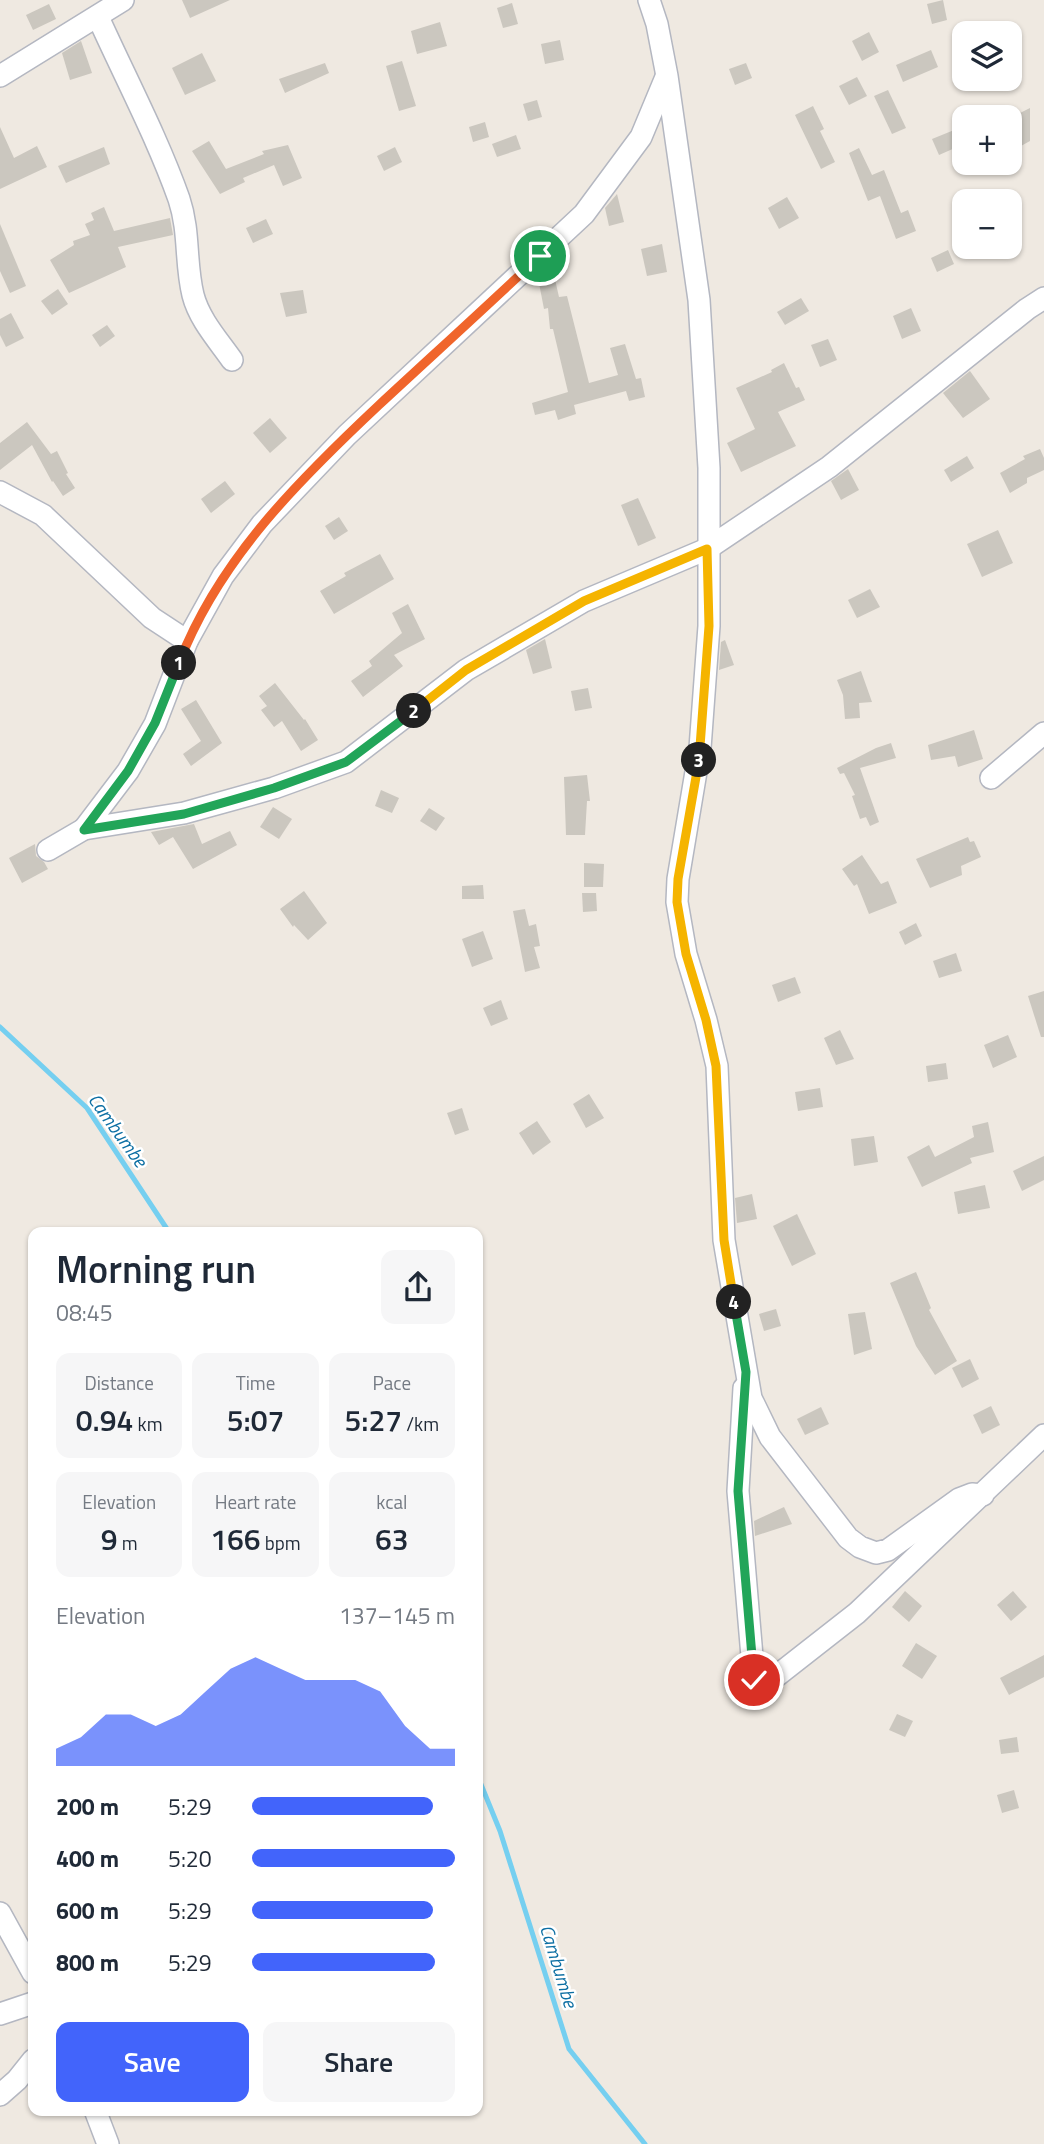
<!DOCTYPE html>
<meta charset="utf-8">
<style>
:root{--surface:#fff;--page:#f6f6f7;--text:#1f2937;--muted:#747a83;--accent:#4264fb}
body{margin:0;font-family:"Titillium Web",sans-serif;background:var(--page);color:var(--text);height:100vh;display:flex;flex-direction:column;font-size:26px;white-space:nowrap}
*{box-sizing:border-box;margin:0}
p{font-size:23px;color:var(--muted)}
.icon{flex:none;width:38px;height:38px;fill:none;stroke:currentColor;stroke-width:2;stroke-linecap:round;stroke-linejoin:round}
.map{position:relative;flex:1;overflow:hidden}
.details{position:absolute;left:28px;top:1227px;width:455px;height:889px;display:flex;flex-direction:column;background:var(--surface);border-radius:14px;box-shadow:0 2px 5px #0004}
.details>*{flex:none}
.controls{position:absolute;left:952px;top:21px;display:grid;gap:14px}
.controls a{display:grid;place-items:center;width:70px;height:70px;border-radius:14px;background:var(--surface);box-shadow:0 2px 5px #0004;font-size:35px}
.pin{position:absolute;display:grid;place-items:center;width:60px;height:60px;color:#fff;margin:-30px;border:4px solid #fff;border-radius:50%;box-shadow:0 2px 7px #0007}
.km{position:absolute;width:35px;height:35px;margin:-18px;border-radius:50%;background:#222;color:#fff;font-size:19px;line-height:35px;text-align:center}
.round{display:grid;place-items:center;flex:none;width:74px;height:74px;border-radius:14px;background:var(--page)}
.overview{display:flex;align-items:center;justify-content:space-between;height:119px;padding:0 28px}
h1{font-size:38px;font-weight:600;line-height:52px}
.metrics{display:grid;grid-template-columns:repeat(3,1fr);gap:10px;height:119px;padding:7px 28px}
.metrics div{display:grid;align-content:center;border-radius:14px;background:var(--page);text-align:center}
.metrics b{font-size:30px;font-weight:600}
.metrics small{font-size:19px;font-weight:400}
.metrics p{font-size:19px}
.chart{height:196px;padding:14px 28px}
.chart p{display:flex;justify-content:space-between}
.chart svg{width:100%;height:126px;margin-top:7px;fill:var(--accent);opacity:.7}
.cta{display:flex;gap:14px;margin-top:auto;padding:14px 28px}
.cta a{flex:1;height:80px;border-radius:14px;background:var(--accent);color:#fff;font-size:28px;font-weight:600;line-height:80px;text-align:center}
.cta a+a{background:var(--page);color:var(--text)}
ul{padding:0 28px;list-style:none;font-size:23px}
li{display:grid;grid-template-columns:112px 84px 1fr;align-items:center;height:52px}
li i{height:18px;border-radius:9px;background:var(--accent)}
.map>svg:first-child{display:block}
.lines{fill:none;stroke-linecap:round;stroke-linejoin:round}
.stream{stroke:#75cff0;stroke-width:5}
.building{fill:#cbc7bf}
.street-casing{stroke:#b4b7c1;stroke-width:24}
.street{stroke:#fff;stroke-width:21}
.split-1-casing{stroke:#fff;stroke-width:14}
.split-2-casing{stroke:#fff;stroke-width:14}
.split-3-casing{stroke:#fff;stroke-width:14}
.split-4-casing{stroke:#fff;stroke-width:14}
.split-5-casing{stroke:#fff;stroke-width:14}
.split-1{stroke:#f0652b;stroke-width:9}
.split-2{stroke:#22a559;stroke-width:9}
.split-3{stroke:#f5b400;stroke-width:9}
.split-4{stroke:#f5b400;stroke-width:9}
.split-5{stroke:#22a559;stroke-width:9}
.labels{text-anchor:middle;stroke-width:5;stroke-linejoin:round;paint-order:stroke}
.water-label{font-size:19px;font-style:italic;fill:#0d6fa3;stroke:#fff}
</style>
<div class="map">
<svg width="1044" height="2144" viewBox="0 0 1044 2144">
<rect width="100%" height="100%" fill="#efe9e1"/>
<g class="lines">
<g class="stream">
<path d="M0,1027L87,1108L169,1232"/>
<path d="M478,1777L500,1831L569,2049L645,2144"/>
</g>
</g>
<g class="building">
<path d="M182,0H230L190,18Z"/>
<path d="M943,0L947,20L932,24L927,4Z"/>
<path d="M512,3L518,24L503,28L497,8Z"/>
<path d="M49,4L56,19L33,30L26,15Z"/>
<path d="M440,22L447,46L417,54L411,31Z"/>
<path d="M869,32L879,52L862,61L852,41Z"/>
<path d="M560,40L564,60L545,64L541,44Z"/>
<path d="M81,41L92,73L70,80L62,53Z"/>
<path d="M931,50L938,67L903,82L896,65Z"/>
<path d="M202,53L216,81L185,95L172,68Z"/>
<path d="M402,61L416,106L399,111L386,66Z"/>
<path d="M325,63L329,73L285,93L279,79Z"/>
<path d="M746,63L752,78L735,85L729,69Z"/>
<path d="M857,77L867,96L849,105L839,86Z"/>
<path d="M888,90L906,128L892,134L874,96Z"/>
<path d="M537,100L542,117L528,121L523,104Z"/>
<path d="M813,106L824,129L820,131L835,162L821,169L795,115Z"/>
<path d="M1030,108V141L1010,152V118Z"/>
<path d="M485,122L489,137L473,142L469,127Z"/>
<path d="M964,126V144L939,155L932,139Z"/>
<path d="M0,127L14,158L37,146L47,167L0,189Z"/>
<path d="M516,135L521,149L497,157L492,144Z"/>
<path d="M209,141L226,169L264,154L262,151L288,145L302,178L283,186L274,165L243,178L245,182L220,194L192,151Z"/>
<path d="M104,147L110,164L66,183L58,166Z"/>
<path d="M395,147L402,162L384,171L377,156Z"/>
<path d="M859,148L872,175L884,170L901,213L908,210L916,231L896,239L880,196L868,201L849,153Z"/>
<path d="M617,194L624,222L609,226L605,208Z"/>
<path d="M787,197L799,218L779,229L768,208Z"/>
<path d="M104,207L114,231L170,218L173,235L118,247L126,267L69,293L50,260L74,245L73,241L90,235L85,224L94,220L91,213Z"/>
<path d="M266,219L273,234L253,243L246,228Z"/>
<path d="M0,224L26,286L10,293L0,271Z"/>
<path d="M662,244L667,272L647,276L641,249Z"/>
<path d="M948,250L954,264L937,272L931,258Z"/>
<path d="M554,275L559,297L567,296L589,383L618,375L610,348L625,344L636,379L641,378L645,397L629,401L626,391L574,405L576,414L558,420L555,410L535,415L532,403L568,392L553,329H550L548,308L544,309L538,278Z"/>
<path d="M58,289L68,304L52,315L41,301Z"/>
<path d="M303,290L307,313L286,317L280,293Z"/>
<path d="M801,298L809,311L785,325L777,312Z"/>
<path d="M911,308L921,331L902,339L893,316Z"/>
<path d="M11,313L24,338L6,347L0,335V319Z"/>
<path d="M107,325L115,336L100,347L92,335Z"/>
<path d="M828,339L837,360L820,367L811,345Z"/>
<path d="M784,363L796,388L799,387L805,400L778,412L796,446L741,472L727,443L755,429L736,388L772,372L771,370Z"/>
<path d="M970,371L990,399L963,418L943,393Z"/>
<path d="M270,418L287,438L270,453L253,433Z"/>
<path d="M27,422L51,454L57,451L68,473L66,474L75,488L63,496L53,481L52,482L32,445L0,470V443Z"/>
<path d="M1040,449L1044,458V470L1027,478V483L1010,493L1000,473L1025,459L1023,456Z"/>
<path d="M967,456L974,468L951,482L944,470Z"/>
<path d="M848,469L859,490L841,500L831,481Z"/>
<path d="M225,481L235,494L211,513L201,499Z"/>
<path d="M638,498L656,538L638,546L621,505Z"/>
<path d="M339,517L348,531L334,540L325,526Z"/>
<path d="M998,530L1013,563L982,577L967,544Z"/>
<path d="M380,554L394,579L334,614L320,591L346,576L344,573Z"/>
<path d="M870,589L880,607L857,618L848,600Z"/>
<path d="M408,604L425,639L394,655L403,666L363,697L351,681L372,666L369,661L402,633L392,613Z"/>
<path d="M545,639L552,668L533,674L526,650Z"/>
<path d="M725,640L734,665L719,670L721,642Z"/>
<path d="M861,671L872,702L859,703L860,718L845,719L843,695L837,680Z"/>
<path d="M275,683L304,720L305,719L318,740L301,751L282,721L274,727L261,710L267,706L259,696Z"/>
<path d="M588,688L592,708L575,711L571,691Z"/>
<path d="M196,700L222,743L191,766L183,754L201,741L181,709Z"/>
<path d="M974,730L983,759L958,767L955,756L931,760L928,745Z"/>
<path d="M891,743L896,758L860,768L879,822L870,826L866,817L860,819L852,796L855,795L844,773L840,774L837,768L876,748Z"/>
<path d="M587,775L590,801H587L585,835H566L564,777Z"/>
<path d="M381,790L399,798L392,813L375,806Z"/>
<path d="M273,807L292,819L279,839L260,827Z"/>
<path d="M429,808L445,818L436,831L420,821Z"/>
<path d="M194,824L202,844L230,831L237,845L193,869L173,837L159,845L151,832Z"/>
<path d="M968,837L970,842L974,841L981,857L961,866L962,875L930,888L916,859Z"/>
<path d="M35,844L36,856L44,862L48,869L22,883L9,858Z"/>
<path d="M862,855L881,884L888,881L897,903L869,914L857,884L854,886L842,869Z"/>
<path d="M584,863L604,864L603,887H584Z"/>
<path d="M483,885L484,899H462V886Z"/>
<path d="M304,891L327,923L308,940L294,925L293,927L280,909Z"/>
<path d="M582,893H596L597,911L583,912Z"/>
<path d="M525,909L529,926L536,924L540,946L534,947L540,968L525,972L513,911Z"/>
<path d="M916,923L922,936L905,945L899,932Z"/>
<path d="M483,931L493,959L472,967L462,939Z"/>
<path d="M956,953L962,971L939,978L933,961Z"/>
<path d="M795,977L801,993L778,1002L772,985Z"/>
<path d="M1044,991V1037H1041L1028,996Z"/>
<path d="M501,1000L508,1019L491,1026L483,1008Z"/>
<path d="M840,1030L854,1059L836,1065L824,1038Z"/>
<path d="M1008,1035L1017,1057L993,1068L984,1045Z"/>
<path d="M946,1063L948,1079L928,1082L926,1066Z"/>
<path d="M820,1088L823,1107L798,1111L795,1092Z"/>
<path d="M589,1094L604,1118L586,1128L573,1104Z"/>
<path d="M462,1108L469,1130L455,1135L447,1113Z"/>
<path d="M537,1121L551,1142L533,1155L519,1133Z"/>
<path d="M988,1122L994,1152L970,1158L972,1163L922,1187L907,1157L929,1145L935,1157L974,1137L972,1126Z"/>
<path d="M874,1136L878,1162L854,1166L851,1139Z"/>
<path d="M1044,1156V1180L1022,1191L1013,1171Z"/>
<path d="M985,1185L990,1208L958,1214L954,1192Z"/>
<path d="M752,1194L757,1219L737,1223L735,1198Z"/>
<path d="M797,1214L816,1254L792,1266L773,1226Z"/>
<path d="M916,1272L931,1308L929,1310L957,1361L935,1375L916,1346L890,1283Z"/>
<path d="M776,1309L781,1326L764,1331L759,1314Z"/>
<path d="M865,1312L872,1349L854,1355L848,1314Z"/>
<path d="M970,1359L979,1379L962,1388L952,1368Z"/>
<path d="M991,1406L1000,1425L982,1434L973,1415Z"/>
<path d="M821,1407L829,1424L805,1435L797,1419Z"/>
<path d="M784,1507L792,1524L755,1536L754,1521Z"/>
<path d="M905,1591L922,1606L909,1622L892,1607Z"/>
<path d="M1013,1591L1027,1607L1011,1621L997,1605Z"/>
<path d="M916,1643L937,1656L922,1679L902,1666Z"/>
<path d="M1044,1655V1677L1009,1695L1000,1678Z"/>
<path d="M897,1714L913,1721L905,1737L889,1730Z"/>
<path d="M1017,1737L1019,1752L1001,1754L999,1740Z"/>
<path d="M1014,1790L1019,1808L1002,1813L997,1795Z"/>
</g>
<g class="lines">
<g class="street-casing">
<g id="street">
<path d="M649,0L657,24L667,76L699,300L709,468V626L700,748L678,879L677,902L686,954L706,1020L717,1066L724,1240L751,1398L770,1437L848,1538L860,1547L876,1553L888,1550L959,1499L972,1494L983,1495"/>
<path d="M98,17C125,77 157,137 179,199C190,232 185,263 193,295C199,319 218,340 232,360"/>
<path d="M0,76L123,0"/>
<path d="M0,492L43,515L152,618L187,641"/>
<path d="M991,778L1044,733"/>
<path d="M84,829L128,771L155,724L187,641L223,576L262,524L347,435L584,214L641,137L666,77"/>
<path d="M48,850L84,829L184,813L274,788L346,762L466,670L584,601L707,549L829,467L1027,309L1044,298"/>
<path d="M744,1388L738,1491L754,1680L757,1684L766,1683L774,1678L857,1613L1044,1435"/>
<path d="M0,1913L33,1973"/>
<path d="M0,2014L33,2003"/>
<path d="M0,2095L17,2080L33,2060"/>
<path d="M95,2110L108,2144"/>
</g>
</g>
<use href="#street" class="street"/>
</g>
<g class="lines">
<g class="split-1-casing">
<path id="split-1" d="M179,663C219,559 299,480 379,405C433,355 487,306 540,256"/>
</g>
<g class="split-2-casing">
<path id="split-2" d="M179,663L155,723L128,771L84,830L184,814L274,788L346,762L414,711"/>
</g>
<g class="split-3-casing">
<path id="split-3" d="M414,711L466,670L584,601L707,549L709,626L699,760"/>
</g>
<g class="split-4-casing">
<path id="split-4" d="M699,760L678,879L677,902L686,954L706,1020L716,1066L724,1240L734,1302"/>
</g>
<g class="split-5-casing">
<path id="split-5" d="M734,1302L746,1372L738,1491L754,1680"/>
</g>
<use href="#split-1" class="split-1"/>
<use href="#split-2" class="split-2"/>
<use href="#split-3" class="split-3"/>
<use href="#split-4" class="split-4"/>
<use href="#split-5" class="split-5"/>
</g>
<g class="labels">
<g class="water-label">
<text transform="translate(118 1130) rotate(54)" y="7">Cambumbe</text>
<text transform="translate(559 1966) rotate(73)" y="7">Cambumbe</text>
</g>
</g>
</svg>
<div class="controls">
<a><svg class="icon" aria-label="layers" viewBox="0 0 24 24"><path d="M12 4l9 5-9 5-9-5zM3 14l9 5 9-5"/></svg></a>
<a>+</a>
<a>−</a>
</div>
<div class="pin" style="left:540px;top:256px;background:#1e9e55"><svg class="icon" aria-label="arrive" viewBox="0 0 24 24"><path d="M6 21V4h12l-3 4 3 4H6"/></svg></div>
<div class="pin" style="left:754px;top:1680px;background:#d93025"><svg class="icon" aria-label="check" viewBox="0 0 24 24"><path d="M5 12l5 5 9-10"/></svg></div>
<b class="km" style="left:179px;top:663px">1</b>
<b class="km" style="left:414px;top:711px">2</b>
<b class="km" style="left:699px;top:760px">3</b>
<b class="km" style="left:734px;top:1302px">4</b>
<section class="details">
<div class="overview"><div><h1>Morning run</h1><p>08:45</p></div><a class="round"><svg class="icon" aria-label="share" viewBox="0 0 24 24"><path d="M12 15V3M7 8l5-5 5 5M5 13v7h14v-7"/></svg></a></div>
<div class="metrics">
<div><p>Distance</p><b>0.94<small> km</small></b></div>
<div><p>Time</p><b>5:07</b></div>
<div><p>Pace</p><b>5:27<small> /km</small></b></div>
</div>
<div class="metrics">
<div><p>Elevation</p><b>9<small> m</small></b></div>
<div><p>Heart rate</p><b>166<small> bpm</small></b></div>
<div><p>kcal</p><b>63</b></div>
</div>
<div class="chart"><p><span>Elevation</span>137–145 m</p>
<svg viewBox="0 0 160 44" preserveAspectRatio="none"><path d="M0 44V38L10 34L20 26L30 26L40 30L50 26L60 18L70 10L80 6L90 10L100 14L110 14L120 14L130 18L140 30L150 38L160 38V44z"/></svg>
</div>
<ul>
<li><b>200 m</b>5:29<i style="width:89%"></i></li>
<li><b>400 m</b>5:20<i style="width:100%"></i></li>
<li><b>600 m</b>5:29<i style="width:89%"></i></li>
<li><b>800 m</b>5:29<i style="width:90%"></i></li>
</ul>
<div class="cta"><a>Save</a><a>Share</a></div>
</section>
</div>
